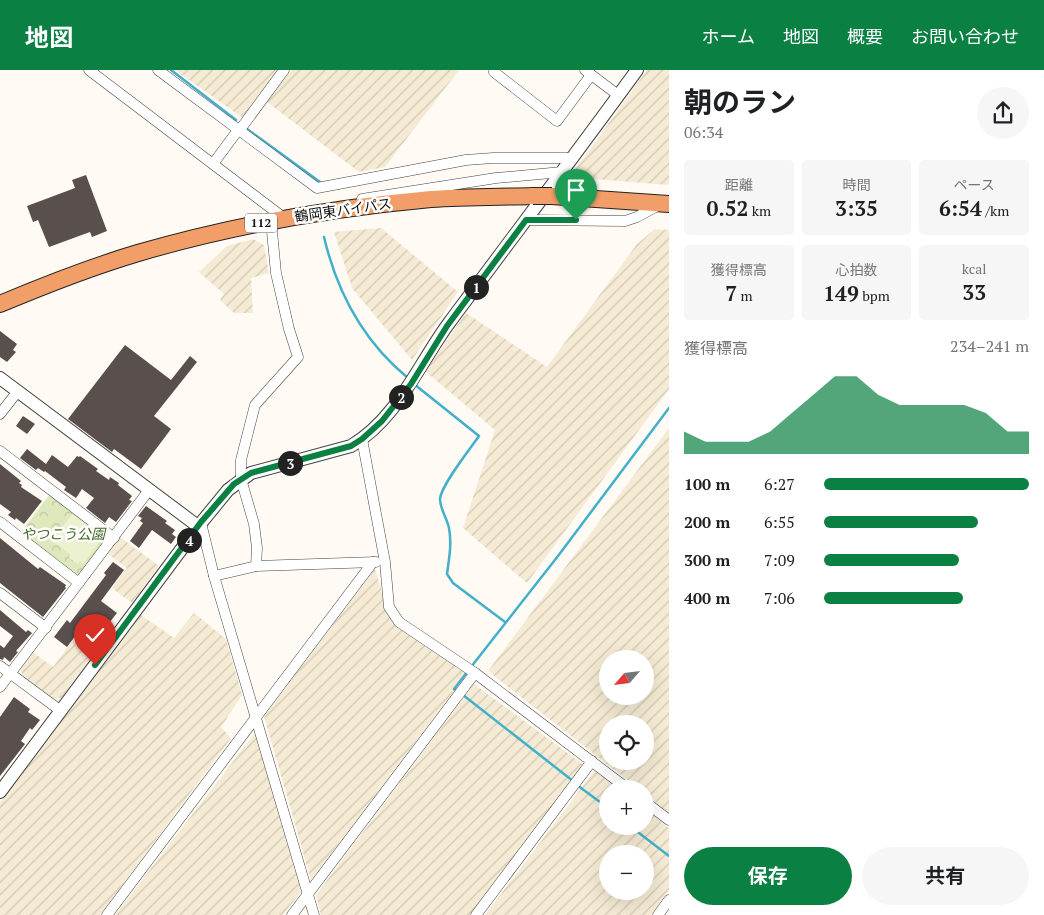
<!DOCTYPE html>
<html lang="ja">
<meta charset="utf-8">
<style>
:root{--surface:#fff;--page:#f6f6f6;--text:#202124;--muted:#757577;--accent:#0b8043}
body{margin:0;font-family:"PT Serif","Noto Sans JP",serif;background:var(--page);color:var(--text);height:100vh;display:flex;flex-direction:column;font-size:19px;white-space:nowrap}
*{box-sizing:border-box;margin:0}
p{font-size:16px;color:var(--muted)}
.icon{flex:none;width:28px;height:28px;fill:none;stroke:currentColor;stroke-width:2;stroke-linecap:round;stroke-linejoin:round}
.map{position:relative;flex:1;overflow:hidden}
.sheet{display:flex;flex-direction:column;background:var(--surface);width:375px}
.sheet>*{flex:none}
.needle{width:32px;rotate:242deg}
.controls{position:absolute;left:599px;top:580px;display:grid;gap:10px}
.controls a{display:grid;place-items:center;width:55px;height:55px;border-radius:50%;background:var(--surface);box-shadow:0 5px 20px #0002;font-size:25px}
.pin{position:absolute;display:grid;place-items:center;width:42px;height:42px;color:#fff;margin:-51px -21px;border-radius:50% 50% 50% 0;rotate:-45deg;box-shadow:0 0 5px #0007}
.pin .icon{rotate:45deg}
.km{position:absolute;width:25px;height:25px;margin:-12px;border-radius:50%;background:#222;color:#fff;font-size:14px;line-height:25px;text-align:center}
.round{display:grid;place-items:center;flex:none;width:52px;height:52px;border-radius:26px;background:var(--page)}
.overview{display:flex;align-items:center;justify-content:space-between;height:85px;padding:0 15px}
h1{font-size:28px;font-weight:700;line-height:38px}
.stats{display:grid;grid-template-columns:repeat(3,1fr);gap:8px;height:85px;padding:5px 15px}
.stats div{display:grid;align-content:center;border-radius:5px;background:var(--page);text-align:center}
.stats b{font-size:21px;font-weight:700}
.stats small{font-size:14px;font-weight:400}
.stats p{font-size:14px}
.chart{height:140px;padding:10px 15px}
.chart p{display:flex;justify-content:space-between}
.chart svg{width:100%;height:90px;margin-top:5px;fill:var(--accent);opacity:.7}
.button{display:flex;gap:10px;margin-top:auto;padding:10px 15px}
.button a{flex:1;height:58px;border-radius:30px;background:var(--accent);color:#fff;font-size:20px;font-weight:700;line-height:58px;text-align:center}
.button a+a{background:var(--page);color:var(--text)}
ul{padding:0 15px;list-style:none;font-size:16px}
li{display:grid;grid-template-columns:80px 60px 1fr;align-items:center;height:38px}
li i{height:12px;border-radius:6px;background:var(--accent)}
header{display:flex;align-items:center;gap:30px;box-sizing:border-box;height:70px;padding:0 25px;background:var(--accent);color:#fff}
header strong{font-size:24px}
nav{display:flex;gap:28px;margin-inline-start:auto;font-size:18px}
main{display:flex;flex:1;min-height:0}
.map>svg:first-child{display:block}
.farmland{fill:url(#farmland-furrows);fill-rule:evenodd}
.park{fill:url(#park-crowns)}
.pitch{fill:#ecf1cf}
.lines{fill:none;stroke-linecap:round;stroke-linejoin:round}
.stream{stroke:#42b0ca;stroke-width:2.5}
.building{fill:#594f4d}
.minor-casing{stroke:#434343;stroke-width:11}
.tertiary-casing{stroke:#434343;stroke-width:14}
.trunk-casing{stroke:#212121;stroke-width:18}
.minor{stroke:#fff;stroke-width:10}
.tertiary{stroke:#fff;stroke-width:12}
.trunk{stroke:#f29e68;stroke-width:16}
.trunk-bridge-casing{stroke:#212121;stroke-width:18;stroke-linecap:butt}
.trunk-bridge{stroke:#f29e68;stroke-width:16}
.route-casing{stroke:#fff;stroke-width:10}
.route{stroke:#0b8043;stroke-width:6}
.labels{text-anchor:middle;stroke-width:5;stroke-linejoin:round;paint-order:stroke}
.shield{fill:#fff;stroke:#585858;stroke-width:1}
.shield-label{font-size:12px;font-weight:bold;fill:#101010}
.street-label{font-size:14px;fill:#101010;stroke:#fff}
.park-label{font-size:14px;font-style:italic;fill:#3e6821;stroke:#fff}
</style>
<header>
<strong>地図</strong>
<nav><a>ホーム</a><a>地図</a><a>概要</a><a>お問い合わせ</a></nav>
</header>
<main>
<div class="map">
<svg width="669" height="845" viewBox="0 0 669 845">
<defs>
<pattern id="farmland-furrows" width="10" height="10" patternUnits="userSpaceOnUse" patternTransform="scale(1.25)"><rect width="10" height="10" fill="#f5ebd4"/><path d="M-1 1l2-2M0 10L10 0M9 11l2-2" fill="none" stroke="#d1c8b5"/></pattern>
<pattern id="park-crowns" width="20" height="18" patternUnits="userSpaceOnUse" patternTransform="scale(1.25)"><rect width="20" height="18" fill="#dde9bd"/><path d="M2 6a3 3 0 1 1 6 0M12 15a3 3 0 1 1 6 0" fill="none" stroke="#bdc7a1"/></pattern>
</defs>
<rect width="100%" height="100%" fill="#fffaf4"/>
<g class="farmland">
<path d="M175,0H279L243,48Z"/>
<path d="M291,0H459L385,97L359,102L267,32Z"/>
<path d="M647,0H669V115L570,107Z"/>
<path d="M381,158L458,222L412,290L352,218L334,162Z"/>
<path d="M655,159L669,160V319L527,513L463,458L495,360L425,301L466,243L547,297L637,174Z"/>
<path d="M253,169L264,175L269,203L251,208L253,243H234L220,230L224,224L199,202L227,176Z"/>
<path d="M669,358V743L645,724V719H639L488,601ZM608,589H645V626H608ZM608,654H645V691H608Z"/>
<path d="M120,467L159,496L132,533L112,518L127,498L108,484Z"/>
<path d="M375,499L390,549L468,602L311,810L264,646Z"/>
<path d="M194,543L226,569L242,625L221,657L231,668L100,845H0V733L141,545L174,568Z"/>
<path d="M82,558L102,573L61,628L54,629L22,605L21,597L33,582L53,597Z"/>
<path d="M474,614L584,695L470,845H321L316,825Z"/>
<path d="M255,663L301,822L283,845H115Z"/>
<path d="M595,700L619,719H608V756H645V739L669,758V820L651,845H485ZM608,784H645V821H608Z"/>
</g>
<path class="park" d="M51,423L103,463L106,472L82,503L75,505L20,463Z"/>
<path class="pitch" d="M72,444L100,466L101,470L83,494L80,491L78,494L69,488L71,485L52,471Z"/>
<g class="lines">
<g class="stream">
<path d="M171,0L236,50"/>
<path d="M247,59L320,112"/>
<path d="M324,167C337,222 364,272 408,308"/>
<path d="M414,314L479,366C470,379 441,415 440,429C440,439 447,448 449,458C452,474 449,489 447,504L453,513L505,552"/>
<path d="M471,597L558,486L669,338"/>
<path d="M459,622L454,619L468,601"/>
<path d="M463,625L573,711"/>
<path d="M577,715L608,738"/>
<path d="M630,756L669,786"/>
</g>
</g>
<g class="building">
<path d="M86,105L107,161L92,167L90,162L49,177L38,150L33,152L27,136L75,118L72,110Z"/>
<path d="M0,261L17,274L13,280L16,282L7,292L0,287Z"/>
<path d="M125,275L171,310L190,286L197,292L154,346L171,359L141,399L114,379L112,382L68,349Z"/>
<path d="M23,346L35,354L27,364L16,356Z"/>
<path d="M27,379L46,394L52,385L68,397L77,386L79,387L80,386L98,399L96,401L109,410L110,407L119,413L118,415L132,426L129,430L132,431L116,452L109,447L105,453L86,438L94,428L82,419L76,428L64,420L66,417L45,401L44,402L38,398L36,400L20,388Z"/>
<path d="M0,394L21,411L19,413L22,415L21,417L42,431L24,454L16,448L15,450L8,445L11,442L0,434Z"/>
<path d="M146,436L167,451L165,453L175,460L172,464L176,467L171,474L152,460L139,478L130,471L143,453L140,451L142,448L138,446Z"/>
<path d="M0,468L38,499L40,497L66,515L65,517L66,518L43,547L0,513Z"/>
<path d="M113,492L124,500L101,531L117,543L101,563L96,559L92,564L82,557L67,577L54,567L67,550L70,553L106,505L104,503Z"/>
<path d="M0,540L26,562L28,560L32,563L16,581L18,582L10,592L4,587L3,590L0,589V575L4,578L13,566L0,556Z"/>
<path d="M14,627L30,639L28,642L40,650L32,660L30,658L21,671L25,674L0,706V647Z"/>
</g>
<g class="lines">
<g class="minor-casing">
<g id="minor">
<path d="M89,0L284,148"/>
<path d="M158,0L317,118L466,90L493,88H573"/>
<path d="M495,0L494,2L557,51L591,5"/>
<path d="M585,0L618,25"/>
<path d="M239,61L284,0"/>
<path d="M213,94L238,60"/>
<path d="M362,129L496,108L562,102"/>
<path d="M526,150L625,151L637,147L659,135"/>
<path d="M0,344L18,321"/>
<path d="M362,369L385,492L389,537L399,552L475,603L628,719"/>
<path d="M0,381L114,468"/>
<path d="M0,452L79,513"/>
<path d="M201,453L214,506L314,845"/>
<path d="M256,496L257,478L254,454L241,409V390L255,335L298,287L289,259L276,203L271,151"/>
<path d="M214,506L256,496L376,492"/>
<path d="M0,523L46,558"/>
<path d="M0,596L61,641"/>
<path d="M0,617L149,420"/>
<path d="M645,732L669,750"/>
<path d="M107,845L373,492"/>
<path d="M292,845L475,603"/>
<path d="M476,845L592,691"/>
<path d="M658,845L669,830"/>
</g>
</g>
<g class="tertiary-casing">
<g id="tertiary">
<path d="M0,308L199,457"/>
<path d="M0,722L201,453L228,420L251,403L351,376C398,348 418,295 449,253C512,168 575,85 637,0"/>
</g>
</g>
<g class="trunk-casing">
<g id="trunk">
<path d="M552,126L669,134"/>
<path d="M0,234C45,215 91,197 138,183C234,155 332,138 431,129C465,127 499,127 533,126"/>
</g>
</g>
<use href="#minor" class="minor"/>
<use href="#tertiary" class="tertiary"/>
<use href="#trunk" class="trunk"/>
<g class="trunk-bridge-casing">
<path id="trunk-bridge" d="M533,126H552"/>
</g>
<use href="#trunk-bridge" class="trunk-bridge"/>
</g>
<g class="lines">
<g class="route-casing">
<path id="route" d="M95,595L201,452L234,414L251,403L351,376L362,369L382,351L411,314L447,256L526,150H576"/>
</g>
<use href="#route" class="route"/>
</g>
<g class="labels">
<rect class="shield" x="245" y="143.5" width="32" height="19" rx="4"/>
<g class="shield-label">
<text x="261" y="157">112</text>
</g>
<g class="street-label">
<text transform="translate(343 140) rotate(-8)" y="5">鶴岡東バイパス</text>
</g>
<g class="park-label">
<text x="63" y="469">やつこう公園</text>
</g>
</g>
</svg>
<div class="controls">
<a><svg class="needle" viewBox="-14 -14 28 28"><path d="M0-13l5 13h-10z" fill="#e53935"/><path d="M0 13l5-13h-10z" fill="#757577"/></svg></a>
<a><svg class="icon" aria-label="locate" viewBox="0 0 24 24"><circle cx="12" cy="12" r="6"/><path d="M12 2v4M12 18v4M2 12h4M18 12h4"/></svg></a>
<a>+</a>
<a>−</a>
</div>
<div class="pin" style="left:576px;top:150px;background:#1e9e55"><svg class="icon" aria-label="arrive" viewBox="0 0 24 24"><path d="M6 21V4h12l-3 4 3 4H6"/></svg></div>
<div class="pin" style="left:95px;top:595px;background:#d93025"><svg class="icon" aria-label="check" viewBox="0 0 24 24"><path d="M5 12l5 5 9-10"/></svg></div>
<b class="km" style="left:476px;top:217px">1</b>
<b class="km" style="left:401px;top:327px">2</b>
<b class="km" style="left:290px;top:393px">3</b>
<b class="km" style="left:189px;top:470px">4</b>
</div>
<section class="sheet">
<div class="overview"><div><h1>朝のラン</h1><p>06:34</p></div><a class="round"><svg class="icon" aria-label="share" viewBox="0 0 24 24"><path d="M12 15V3M7 8l5-5 5 5M5 13v7h14v-7"/></svg></a></div>
<div class="stats">
<div><p>距離</p><b>0.52<small> km</small></b></div>
<div><p>時間</p><b>3:35</b></div>
<div><p>ペース</p><b>6:54<small> /km</small></b></div>
</div>
<div class="stats">
<div><p>獲得標高</p><b>7<small> m</small></b></div>
<div><p>心拍数</p><b>149<small> bpm</small></b></div>
<div><p>kcal</p><b>33</b></div>
</div>
<div class="chart"><p><span>獲得標高</span>234–241 m</p>
<svg viewBox="0 0 160 44" preserveAspectRatio="none"><path d="M0 44V33L10 38L20 38L30 38L40 33L50 24L60 15L70 6L80 6L90 15L100 20L110 20L120 20L130 20L140 24L150 33L160 33V44z"/></svg>
</div>
<ul>
<li><b>100 m</b>6:27<i style="width:100%"></i></li>
<li><b>200 m</b>6:55<i style="width:75%"></i></li>
<li><b>300 m</b>7:09<i style="width:66%"></i></li>
<li><b>400 m</b>7:06<i style="width:68%"></i></li>
</ul>
<div class="button"><a>保存</a><a>共有</a></div>
</section>
</main>
